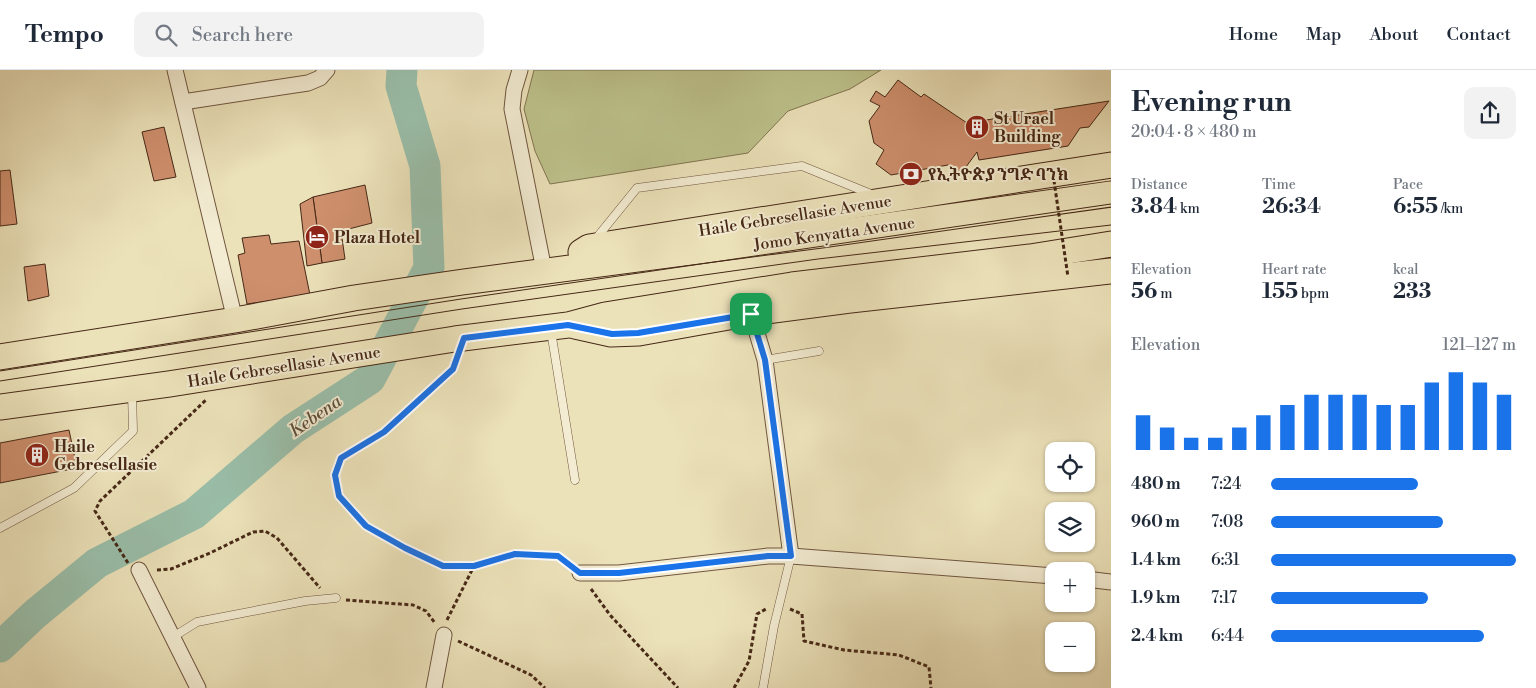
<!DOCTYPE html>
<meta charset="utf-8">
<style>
:root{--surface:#fff;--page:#f2f2f3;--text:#1f2937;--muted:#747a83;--line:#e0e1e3;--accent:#1a73e8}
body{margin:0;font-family:"Libre Bodoni","Noto Serif Ethiopic",serif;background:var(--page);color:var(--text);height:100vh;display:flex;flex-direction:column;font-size:19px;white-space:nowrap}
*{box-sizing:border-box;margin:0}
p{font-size:16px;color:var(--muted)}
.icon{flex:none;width:28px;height:28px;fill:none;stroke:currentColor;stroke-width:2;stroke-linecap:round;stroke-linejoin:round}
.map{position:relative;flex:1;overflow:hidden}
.sheet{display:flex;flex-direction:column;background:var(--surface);width:425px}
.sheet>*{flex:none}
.fabs{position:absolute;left:1045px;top:372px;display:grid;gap:10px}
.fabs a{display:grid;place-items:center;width:50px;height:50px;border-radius:10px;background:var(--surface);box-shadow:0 1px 4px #0004;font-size:25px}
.pin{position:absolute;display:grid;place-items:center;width:42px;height:42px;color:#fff;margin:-21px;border-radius:10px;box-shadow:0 2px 8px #0006}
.round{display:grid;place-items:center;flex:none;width:52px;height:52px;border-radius:10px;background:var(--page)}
.summary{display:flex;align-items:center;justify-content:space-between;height:85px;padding:0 20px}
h1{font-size:28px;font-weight:700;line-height:38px}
.metrics{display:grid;grid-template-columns:repeat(3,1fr);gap:8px;height:85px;padding:5px 20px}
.metrics div{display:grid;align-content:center}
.metrics b{font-size:21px;font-weight:700}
.metrics small{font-size:14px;font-weight:400}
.metrics p{font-size:14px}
.chart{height:140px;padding:10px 20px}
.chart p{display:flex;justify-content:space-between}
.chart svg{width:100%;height:90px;margin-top:5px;stroke:var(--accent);stroke-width:6}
ul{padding:0 20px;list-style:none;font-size:16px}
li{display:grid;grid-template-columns:80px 60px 1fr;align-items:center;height:38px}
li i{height:12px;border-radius:6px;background:var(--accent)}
header{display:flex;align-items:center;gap:30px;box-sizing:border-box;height:70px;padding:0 25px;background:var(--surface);border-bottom:1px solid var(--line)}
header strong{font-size:24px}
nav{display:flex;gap:28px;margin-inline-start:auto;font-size:18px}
.search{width:350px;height:45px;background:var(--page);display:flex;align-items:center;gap:12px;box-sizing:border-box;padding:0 18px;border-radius:10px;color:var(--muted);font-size:19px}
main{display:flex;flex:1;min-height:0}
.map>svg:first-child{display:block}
.green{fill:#bdc28c;stroke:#827551}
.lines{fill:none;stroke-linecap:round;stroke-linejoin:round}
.river{stroke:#9abfaa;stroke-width:31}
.building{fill:#ce8f6d;stroke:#462816}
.lane-casing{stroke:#70563f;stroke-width:9}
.street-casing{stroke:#70563f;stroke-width:17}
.primary-casing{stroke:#462816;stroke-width:27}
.path{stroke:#462816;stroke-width:3;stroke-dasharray:4 2.5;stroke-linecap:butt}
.lane{stroke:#f3ecd2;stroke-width:8}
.street{stroke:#f3ecd2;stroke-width:15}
.primary{stroke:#ece2ba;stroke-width:25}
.tram{stroke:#462816;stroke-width:1}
.path-bridge{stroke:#462816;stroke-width:3;stroke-dasharray:4 2.5;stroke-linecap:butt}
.route-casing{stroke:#fff;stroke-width:10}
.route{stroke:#1a73e8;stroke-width:6}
.labels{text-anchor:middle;stroke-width:4;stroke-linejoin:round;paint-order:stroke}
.poi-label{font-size:16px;font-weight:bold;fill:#462816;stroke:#f3ecd2;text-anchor:start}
.street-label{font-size:16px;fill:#462816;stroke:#f3ecd2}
.water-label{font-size:18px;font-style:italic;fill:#5b4e3b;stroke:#f3ecd2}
</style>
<header>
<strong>Tempo</strong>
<div class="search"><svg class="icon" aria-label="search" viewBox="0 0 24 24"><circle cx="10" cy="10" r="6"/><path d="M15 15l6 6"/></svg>Search here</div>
<nav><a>Home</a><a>Map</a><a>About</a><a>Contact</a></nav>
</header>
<main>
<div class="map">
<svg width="1111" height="618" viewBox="0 0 1111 618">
<rect width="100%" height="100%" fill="#ece2ba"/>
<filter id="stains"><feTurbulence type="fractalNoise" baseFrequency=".004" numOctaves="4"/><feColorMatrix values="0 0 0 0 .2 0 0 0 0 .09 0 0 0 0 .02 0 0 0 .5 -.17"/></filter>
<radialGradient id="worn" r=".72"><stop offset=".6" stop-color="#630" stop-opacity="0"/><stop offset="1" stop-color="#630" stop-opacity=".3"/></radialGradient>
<path class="green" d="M534,0H881L850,19L788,41L748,83L550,114L535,81L524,39Z"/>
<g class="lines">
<path class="river" d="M0,577L35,544L97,493L194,444L293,359L370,309L429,198L425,96L401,16L402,0"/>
</g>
<g class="building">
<path d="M898,10L921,27L924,24L967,53L1109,31L1089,57L1080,58L1068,76L979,90L977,82L960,105L948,95L891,105L876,94L884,80L874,73L869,51L880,36L870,31L876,21L885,27Z"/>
<path d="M164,57L176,107L154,111L142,62Z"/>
<path d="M10,100L17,154L0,156V101Z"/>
<path d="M365,115L372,153L341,161L345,189L322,193L313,127Z"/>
<path d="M313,127L322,193L307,196L300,134Z"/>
<path d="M269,165L271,174L299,171L310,225L247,234L238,185L245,183L242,168Z"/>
<path d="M45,194L49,226L28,231L24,197Z"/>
<path d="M69,360L77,398L0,413V373Z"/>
</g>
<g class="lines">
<g class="lane-casing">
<g id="lane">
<path d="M594,171L637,118L802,96L871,124"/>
<path d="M551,261L575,410"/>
<path d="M765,290L819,281"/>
<path d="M0,458L74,418L133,361L132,322"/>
<path d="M173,567L197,552L305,531L336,528"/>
<path d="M763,618L774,556L791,486"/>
</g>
</g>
<g class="street-casing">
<g id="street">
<path d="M175,0L235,250"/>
<path d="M520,0L514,20L512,39L544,200"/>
<path d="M183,32L308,13L320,8L327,0"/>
<path d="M751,243L765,290L791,486"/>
<path d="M139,500L198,618"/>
<path d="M580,503H619L768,486H791L1054,506"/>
<path d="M1086,509L1111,512"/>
<path d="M434,618L444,565"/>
</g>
</g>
<g class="primary-casing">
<g id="primary">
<path d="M581,182L589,177L1111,95"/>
<path d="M575,256L611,264L639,263L751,243L850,230L1111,201"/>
<path d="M0,287L235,250L354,228L463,212L821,165L1111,124"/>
<path d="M0,337L169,314L455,269L568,255L605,245L792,215L1030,187L1111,174"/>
</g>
</g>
<g class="path">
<path d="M457,288L453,299L384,362L341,388L335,405L339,426L366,455L405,478L443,495L474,496L515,484L558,486L569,494"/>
<path d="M128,493L95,441L100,431L207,329"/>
<path d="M157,500L171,499L210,483L253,462L265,461L277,468L320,518"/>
<path d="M591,519L610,545L678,618"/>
<path d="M346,530L413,535L426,541L435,553"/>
<path d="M790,539L802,544L804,571L844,580L899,585L929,597L931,618"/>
<path d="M447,550L474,496"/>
<path d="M458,571L531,605L545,618"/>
<path d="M734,618L749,591L757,544L766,539"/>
</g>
<use href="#lane" class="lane"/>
<use href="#street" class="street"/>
<use href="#primary" class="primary"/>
<g class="tram">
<path d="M0,301L461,229L1111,134"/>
<path d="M0,311L462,239L818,189L1111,155"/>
</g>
<path class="path-bridge" d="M1053,104L1068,207"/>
</g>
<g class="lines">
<g class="route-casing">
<path id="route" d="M751,244L765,290L791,486H768L619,503H580L558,486L515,484L474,496H443L405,478L366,456L339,426L335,405L341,388L384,362L453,299L464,268L568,255L612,264L638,263Z"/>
</g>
<use href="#route" class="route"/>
</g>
<defs>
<g id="building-disc" transform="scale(1.25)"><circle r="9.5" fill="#8f2418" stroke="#f3ecd2"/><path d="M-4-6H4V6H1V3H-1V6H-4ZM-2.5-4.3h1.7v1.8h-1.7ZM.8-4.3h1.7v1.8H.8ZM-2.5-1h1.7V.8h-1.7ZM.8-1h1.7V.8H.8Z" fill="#fff"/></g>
<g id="bank-disc" transform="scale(1.25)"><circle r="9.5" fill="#8f2418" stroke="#f3ecd2"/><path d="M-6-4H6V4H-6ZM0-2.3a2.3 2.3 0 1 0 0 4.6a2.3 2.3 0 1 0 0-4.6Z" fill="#fff"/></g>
<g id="hotel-disc" transform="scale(1.25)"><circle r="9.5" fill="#8f2418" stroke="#f3ecd2"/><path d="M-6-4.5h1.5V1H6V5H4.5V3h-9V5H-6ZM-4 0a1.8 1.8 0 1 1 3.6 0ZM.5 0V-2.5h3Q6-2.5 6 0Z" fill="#fff"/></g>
</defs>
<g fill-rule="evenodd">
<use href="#building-disc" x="977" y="57"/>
<use href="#bank-disc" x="911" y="104"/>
<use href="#hotel-disc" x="317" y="167"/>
<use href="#building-disc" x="37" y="385"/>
</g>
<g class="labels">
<g class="poi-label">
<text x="994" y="54">St Urael<tspan x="994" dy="18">Building</tspan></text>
<text x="928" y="110">የኢትዮጵያ ንግድ ባንክ</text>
<text x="334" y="173">Plaza Hotel</text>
<text x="54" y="382">Haile<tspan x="54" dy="18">Gebresellasie</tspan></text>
</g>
<g class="street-label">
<text transform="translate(795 145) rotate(-9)" y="6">Haile Gebresellasie Avenue</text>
<text transform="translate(834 163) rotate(-8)" y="6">Jomo Kenyatta Avenue</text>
<text transform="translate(284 296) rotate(-9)" y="6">Haile Gebresellasie Avenue</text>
</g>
<g class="water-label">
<text transform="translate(315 346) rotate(-35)" y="6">Kebena</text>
</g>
</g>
<rect width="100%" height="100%" filter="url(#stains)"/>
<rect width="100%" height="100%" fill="url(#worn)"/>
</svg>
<div class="fabs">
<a><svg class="icon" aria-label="locate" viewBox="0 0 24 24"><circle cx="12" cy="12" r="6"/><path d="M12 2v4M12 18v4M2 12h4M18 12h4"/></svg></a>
<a><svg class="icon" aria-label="layers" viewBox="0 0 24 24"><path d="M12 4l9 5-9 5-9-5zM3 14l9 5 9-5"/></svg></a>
<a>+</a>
<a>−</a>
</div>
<div class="pin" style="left:751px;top:244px;background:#1e9e55"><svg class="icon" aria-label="arrive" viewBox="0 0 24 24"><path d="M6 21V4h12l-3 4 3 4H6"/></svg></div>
</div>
<section class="sheet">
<div class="summary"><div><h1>Evening run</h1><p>20:04 · 8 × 480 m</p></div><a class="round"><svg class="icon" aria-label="share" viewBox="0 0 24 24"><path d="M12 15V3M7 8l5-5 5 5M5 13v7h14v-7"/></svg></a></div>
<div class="metrics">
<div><p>Distance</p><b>3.84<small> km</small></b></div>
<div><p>Time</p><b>26:34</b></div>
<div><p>Pace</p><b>6:55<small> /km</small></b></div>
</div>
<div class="metrics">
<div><p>Elevation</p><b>56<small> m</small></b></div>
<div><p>Heart rate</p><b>155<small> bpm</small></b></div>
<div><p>kcal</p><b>233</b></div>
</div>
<div class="chart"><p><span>Elevation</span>121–127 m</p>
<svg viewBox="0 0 160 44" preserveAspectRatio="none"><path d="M5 44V27M15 44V33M25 44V38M35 44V38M45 44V33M55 44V27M65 44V22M75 44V17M85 44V17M95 44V17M105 44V22M115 44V22M125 44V11M135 44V6M145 44V11M155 44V17"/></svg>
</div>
<ul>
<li><b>480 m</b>7:24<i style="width:60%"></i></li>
<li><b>960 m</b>7:08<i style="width:70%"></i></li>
<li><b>1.4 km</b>6:31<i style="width:100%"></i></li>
<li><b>1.9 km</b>7:17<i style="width:64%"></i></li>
<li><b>2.4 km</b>6:44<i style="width:87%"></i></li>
</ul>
</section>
</main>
